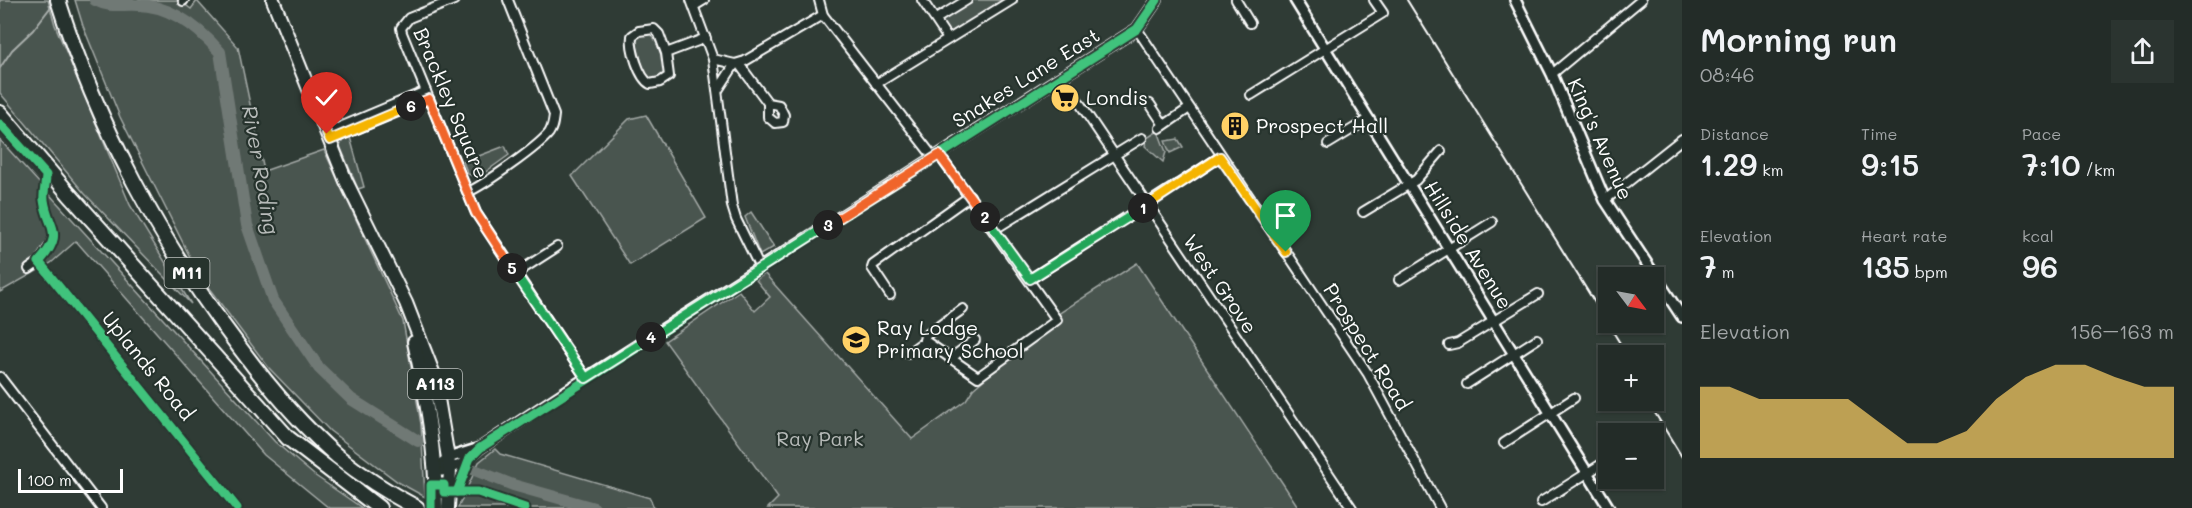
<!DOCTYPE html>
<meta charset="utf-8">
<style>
:root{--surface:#232c28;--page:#2b3430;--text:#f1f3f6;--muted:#a3a7a8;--line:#404845;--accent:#ffd166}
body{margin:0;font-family:Mali,sans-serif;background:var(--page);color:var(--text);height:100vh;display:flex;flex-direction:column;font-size:22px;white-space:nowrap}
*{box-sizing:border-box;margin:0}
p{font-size:20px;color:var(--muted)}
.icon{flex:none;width:33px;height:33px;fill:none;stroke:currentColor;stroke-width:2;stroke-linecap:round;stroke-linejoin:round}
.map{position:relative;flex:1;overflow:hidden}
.side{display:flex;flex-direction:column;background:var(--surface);width:510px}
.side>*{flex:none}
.needle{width:39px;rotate:122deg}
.controls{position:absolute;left:1598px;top:267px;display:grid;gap:12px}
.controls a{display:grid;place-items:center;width:66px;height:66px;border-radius:0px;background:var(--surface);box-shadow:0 2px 4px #0004,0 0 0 2px var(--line);font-size:30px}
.scale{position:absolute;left:18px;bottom:15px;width:105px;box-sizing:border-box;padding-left:6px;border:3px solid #fff;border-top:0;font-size:16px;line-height:21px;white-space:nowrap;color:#fff;-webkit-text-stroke:4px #26332d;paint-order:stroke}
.pin{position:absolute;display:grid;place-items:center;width:51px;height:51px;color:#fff;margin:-62px -26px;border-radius:50% 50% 50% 0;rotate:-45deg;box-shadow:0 0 6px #0007}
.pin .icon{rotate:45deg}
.km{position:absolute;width:30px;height:30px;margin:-15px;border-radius:50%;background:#222;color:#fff;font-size:16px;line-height:30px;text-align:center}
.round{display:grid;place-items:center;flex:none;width:63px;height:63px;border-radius:0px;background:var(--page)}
.head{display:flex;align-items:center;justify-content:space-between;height:102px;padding:0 18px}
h1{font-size:33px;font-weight:600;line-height:45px}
.stats{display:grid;grid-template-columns:repeat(3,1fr);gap:9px;height:102px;padding:6px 18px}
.stats div{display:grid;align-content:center}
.stats b{font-size:30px;font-weight:600}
.stats small{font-size:16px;font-weight:400}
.stats p{font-size:16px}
.chart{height:168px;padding:12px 18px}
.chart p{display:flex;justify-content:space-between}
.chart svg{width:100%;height:108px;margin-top:6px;fill:var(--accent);opacity:.7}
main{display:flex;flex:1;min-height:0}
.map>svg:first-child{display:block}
.green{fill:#4a544f;stroke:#a4aaa7;stroke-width:1.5}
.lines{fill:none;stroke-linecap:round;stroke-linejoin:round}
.stream{stroke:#a9afac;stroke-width:2}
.river{stroke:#707975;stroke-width:12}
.minor-casing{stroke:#fff;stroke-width:12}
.tertiary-casing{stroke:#fff;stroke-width:14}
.primary-casing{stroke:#fff;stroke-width:16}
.motorway-casing{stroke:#fff;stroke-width:18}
.minor{stroke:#26332d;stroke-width:8}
.tertiary{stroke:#26332d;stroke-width:9}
.primary{stroke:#26332d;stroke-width:12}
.motorway{stroke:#26332d;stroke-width:14}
.rail{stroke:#fff;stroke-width:2}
.cycleway-casing{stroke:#26332d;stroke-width:13}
.cycleway{stroke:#40c37c;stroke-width:9}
.split-1-casing{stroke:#fff;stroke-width:12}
.split-2-casing{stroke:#fff;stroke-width:12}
.split-3-casing{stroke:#fff;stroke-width:12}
.split-4-casing{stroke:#fff;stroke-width:12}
.split-5-casing{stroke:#fff;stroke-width:12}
.split-6-casing{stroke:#fff;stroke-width:12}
.split-7-casing{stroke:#fff;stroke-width:12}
.split-1{stroke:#f5b400;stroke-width:8}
.split-2{stroke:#22a559;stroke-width:8}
.split-3{stroke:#f0652b;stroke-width:8}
.split-4{stroke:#22a559;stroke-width:8}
.split-5{stroke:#22a559;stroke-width:8}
.split-6{stroke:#f0652b;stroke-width:8}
.split-7{stroke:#f5b400;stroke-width:8}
.labels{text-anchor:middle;stroke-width:4.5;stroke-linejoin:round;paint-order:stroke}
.shield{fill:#26332d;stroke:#bec2c0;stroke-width:1.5}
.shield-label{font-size:18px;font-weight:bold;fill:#fff}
.street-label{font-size:20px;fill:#fff;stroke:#26332d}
.poi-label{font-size:20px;fill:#fff;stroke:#26332d;text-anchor:start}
.park-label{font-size:20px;fill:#b7bbb9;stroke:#26332d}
.water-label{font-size:21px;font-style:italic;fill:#b8bcba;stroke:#26332d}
</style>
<main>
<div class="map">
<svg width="1682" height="508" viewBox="0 0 1682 508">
<rect width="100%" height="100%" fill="#2f3b35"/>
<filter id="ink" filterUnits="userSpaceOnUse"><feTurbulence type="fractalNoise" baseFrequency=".0167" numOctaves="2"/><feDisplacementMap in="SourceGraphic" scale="12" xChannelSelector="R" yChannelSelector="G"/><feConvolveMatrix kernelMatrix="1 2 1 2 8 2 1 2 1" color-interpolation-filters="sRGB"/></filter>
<g filter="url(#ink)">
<g class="green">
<path d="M0,0H48L55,25L130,205L191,304L85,194L0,93Z"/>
<path d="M75,0H179L191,9L197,1L238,47L264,171L324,150L403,321L421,424L425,497L398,482L330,431L269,368L199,275L120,117L83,26Z"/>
<path d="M973,0H1009L948,36L939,20Z"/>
<path d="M651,32L663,56L665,76L652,81L645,75L635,39L637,36Z"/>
<path d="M319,80L344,122L334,125L328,121L313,82Z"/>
<path d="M646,115L706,218L630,265L572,176L629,119Z"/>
<path d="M1158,131L1166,152L1163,162L1145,146L1147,138Z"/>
<path d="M350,137L364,187L358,189L340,146L343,140Z"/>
<path d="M1178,139L1183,147L1170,153L1165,141Z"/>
<path d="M0,140L275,442L314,475L362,508H329L264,455L76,241L51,263L0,292Z"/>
<path d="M505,146L509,155L477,178L468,174L463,162Z"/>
<path d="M751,212L774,247L760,255L745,217Z"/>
<path d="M1137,263L1299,508H768L778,498L665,341L739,291L755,311L770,297L756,280L765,274L912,439L966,400L973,389L1061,312Z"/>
<path d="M495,449L500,454L650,498L654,508H458L479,462Z"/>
</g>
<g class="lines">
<path class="stream" d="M0,68L12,50L33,30L53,4"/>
<g class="river">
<path d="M95,0C110,8 121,4 137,5C170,5 199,28 220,52L247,225L273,300L319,368L351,399L418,441"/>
<path d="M472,469L513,485L594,508"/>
</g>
<g class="minor-casing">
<g id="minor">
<path d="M454,0L409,18L401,28L402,33L476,213L586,378"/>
<path d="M691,0L713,59L732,206L736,219L760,268"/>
<path d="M819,0L823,15L934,158"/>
<path d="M922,0L948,39"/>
<path d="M1236,0L1250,23"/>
<path d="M183,1L184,0"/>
<path d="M694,6L704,0"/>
<path d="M936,19L967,0"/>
<path d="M1137,29L1368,374L1440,508"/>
<path d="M666,53L659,34L654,29L639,31L632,36C630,48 639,78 650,84L660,82L669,76L666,53L706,38"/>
<path d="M713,59L735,64"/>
<path d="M739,64L768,103"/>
<path d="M1552,74L1641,0"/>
<path d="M1062,77L1352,508"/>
<path d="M876,84L1012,0"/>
<path d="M718,90L735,64L745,61L823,15"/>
<path d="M1251,95L1383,13L1374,0"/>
<path d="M768,103L779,105L784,115L783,122L775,123L768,117Z"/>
<path d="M1150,104L1164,125"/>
<path d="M1160,128L1188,109"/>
<path d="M326,133L426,91"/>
<path d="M330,140L429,99"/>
<path d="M1328,144L1369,119"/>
<path d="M939,155L1057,320L978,377L924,340L925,336L963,309"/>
<path d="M468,192C484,185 538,147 549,133C553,127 553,123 554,115L508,0"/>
<path d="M1605,200L1682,139"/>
<path d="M1363,212L1416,180L1441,151"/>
<path d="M995,229L1142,138"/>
<path d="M39,262L237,508"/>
<path d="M29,269L39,262L49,247"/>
<path d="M515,274L557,247"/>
<path d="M1030,279L1220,157"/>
<path d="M1399,280L1492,222"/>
<path d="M890,295L872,268L873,265L970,196"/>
<path d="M1449,345L1458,343L1538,294"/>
<path d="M908,353L919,345L928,344"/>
<path d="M950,359L975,340"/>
<path d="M0,377L101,508"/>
<path d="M1467,384L1537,339"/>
<path d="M1504,443L1574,398"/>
<path d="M1541,502L1608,460"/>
</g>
</g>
<g class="tertiary-casing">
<g id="tertiary">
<path d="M1295,0L1609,508"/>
<path d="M1515,0L1552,74L1605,200L1682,317"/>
<path d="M480,448L448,458L435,468L442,471L460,465L480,448L586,378L1137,29L1157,0"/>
</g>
</g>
<g class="primary-casing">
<g id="primary">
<path d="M273,0L346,181L406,303L434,375L450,470L448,508"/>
<path d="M414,342C426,397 436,452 436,508"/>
</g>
</g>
<g class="motorway-casing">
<g id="motorway">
<path d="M58,0C97,125 161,244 240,348C269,387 300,424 337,456C362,476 389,493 417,508"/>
<path d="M0,113L69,194L288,438L379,508"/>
</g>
</g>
<use href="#minor" class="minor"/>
<use href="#tertiary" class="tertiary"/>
<use href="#primary" class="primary"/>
<use href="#motorway" class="motorway"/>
<g class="rail">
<path d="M1407,0L1628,356"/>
<path d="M1647,400L1682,457"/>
</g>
<g class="cycleway-casing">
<g id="cycleway">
<path d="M0,124L46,175C46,183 43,193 44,200C48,229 66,232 39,262L237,508"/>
<path d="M457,492L470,458L480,448L1137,29L1157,0"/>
<path d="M431,508V485H444V492H478L525,508"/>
</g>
</g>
<use href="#cycleway" class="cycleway"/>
</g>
</g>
<g class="lines" filter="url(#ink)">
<g class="split-1-casing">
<path id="split-1" d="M1143,208L1220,157L1286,252"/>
</g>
<g class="split-2-casing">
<path id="split-2" d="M985,217L1030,279L1143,208"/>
</g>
<g class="split-3-casing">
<path id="split-3" d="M828,225L939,155L985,217"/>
</g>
<g class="split-4-casing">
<path id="split-4" d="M651,337L828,225"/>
</g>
<g class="split-5-casing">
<path id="split-5" d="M512,268L586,378L651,337"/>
</g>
<g class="split-6-casing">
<path id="split-6" d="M411,106L429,99L476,213L512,268"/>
</g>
<g class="split-7-casing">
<path id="split-7" d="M327,134L330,140L411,106"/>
</g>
<use href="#split-1" class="split-1"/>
<use href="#split-2" class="split-2"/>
<use href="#split-3" class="split-3"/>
<use href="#split-4" class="split-4"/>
<use href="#split-5" class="split-5"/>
<use href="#split-6" class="split-6"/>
<use href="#split-7" class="split-7"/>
</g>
<defs>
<g id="supermarket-disc" transform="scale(1.5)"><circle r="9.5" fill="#ffd166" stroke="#26332d"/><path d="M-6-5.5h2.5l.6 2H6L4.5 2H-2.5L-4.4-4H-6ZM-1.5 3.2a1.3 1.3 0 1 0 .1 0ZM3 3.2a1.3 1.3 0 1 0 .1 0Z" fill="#111"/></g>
<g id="building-disc" transform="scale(1.5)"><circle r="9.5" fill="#ffd166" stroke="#26332d"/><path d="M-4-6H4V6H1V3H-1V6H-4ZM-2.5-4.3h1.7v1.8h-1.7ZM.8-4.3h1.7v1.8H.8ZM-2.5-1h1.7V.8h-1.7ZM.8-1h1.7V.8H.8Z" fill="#111"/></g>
<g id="school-disc" transform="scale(1.5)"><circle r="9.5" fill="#ffd166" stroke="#26332d"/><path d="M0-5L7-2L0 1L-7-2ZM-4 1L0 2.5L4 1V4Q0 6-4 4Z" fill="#111"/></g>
</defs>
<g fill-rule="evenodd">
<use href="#supermarket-disc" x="1065" y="98"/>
<use href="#building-disc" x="1235" y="126"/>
<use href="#school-disc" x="856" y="340"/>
</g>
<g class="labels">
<g class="shield">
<rect x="164.5" y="258" width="45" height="30" rx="4.5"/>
<rect x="408" y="369" width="54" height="30" rx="4.5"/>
</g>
<g class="shield-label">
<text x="187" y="279">M11</text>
<text x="435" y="390">A113</text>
</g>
<g class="street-label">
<text transform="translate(1026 78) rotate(-32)" y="7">Snakes Lane East</text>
<text transform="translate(451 103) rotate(67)" y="7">Brackley Square</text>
<text transform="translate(1600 139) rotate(66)" y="7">King's Avenue</text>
<text transform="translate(1468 245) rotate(58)" y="7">Hillside Avenue</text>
<text transform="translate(1220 284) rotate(56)" y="7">West Grove</text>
<text transform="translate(1367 347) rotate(58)" y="7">Prospect Road</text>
<text transform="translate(148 366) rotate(51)" y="7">Uplands Road</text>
</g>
<g class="poi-label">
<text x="1086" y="105">Londis</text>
<text x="1256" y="133">Prospect Hall</text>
<text x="877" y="335">Ray Lodge<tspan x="877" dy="23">Primary School</tspan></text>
</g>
<g class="park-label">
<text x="820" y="446">Ray Park</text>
</g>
<g class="water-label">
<text transform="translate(260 170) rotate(80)" y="7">River Roding</text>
</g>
</g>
</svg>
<div class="controls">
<a><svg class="needle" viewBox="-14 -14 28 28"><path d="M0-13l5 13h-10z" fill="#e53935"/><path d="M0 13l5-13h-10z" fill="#a3a7a8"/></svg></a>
<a>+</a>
<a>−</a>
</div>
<div class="scale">100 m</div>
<div class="pin" style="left:1286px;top:252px;background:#1e9e55"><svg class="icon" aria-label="arrive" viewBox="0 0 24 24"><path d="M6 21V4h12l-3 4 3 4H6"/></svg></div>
<div class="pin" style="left:327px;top:134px;background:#d93025"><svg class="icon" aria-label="check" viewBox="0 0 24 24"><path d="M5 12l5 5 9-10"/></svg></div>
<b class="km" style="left:1143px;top:208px">1</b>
<b class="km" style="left:985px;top:217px">2</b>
<b class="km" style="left:828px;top:225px">3</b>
<b class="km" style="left:651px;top:337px">4</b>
<b class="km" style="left:512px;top:268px">5</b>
<b class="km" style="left:411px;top:106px">6</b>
</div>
<section class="side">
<div class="head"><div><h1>Morning run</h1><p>08:46</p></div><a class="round"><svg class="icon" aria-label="share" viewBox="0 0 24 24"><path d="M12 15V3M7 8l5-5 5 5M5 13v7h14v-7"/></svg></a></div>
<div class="stats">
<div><p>Distance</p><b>1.29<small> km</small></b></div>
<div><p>Time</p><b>9:15</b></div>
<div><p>Pace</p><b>7:10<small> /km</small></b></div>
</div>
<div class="stats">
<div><p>Elevation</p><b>7<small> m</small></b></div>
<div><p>Heart rate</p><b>135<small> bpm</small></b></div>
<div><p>kcal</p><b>96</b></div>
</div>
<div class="chart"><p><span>Elevation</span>156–163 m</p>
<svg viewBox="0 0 160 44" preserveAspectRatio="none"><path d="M0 44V15L10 15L20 20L30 20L40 20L50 20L60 29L70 38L80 38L90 33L100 20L110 11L120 6L130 6L140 11L150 15L160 15V44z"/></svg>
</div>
</section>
</main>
